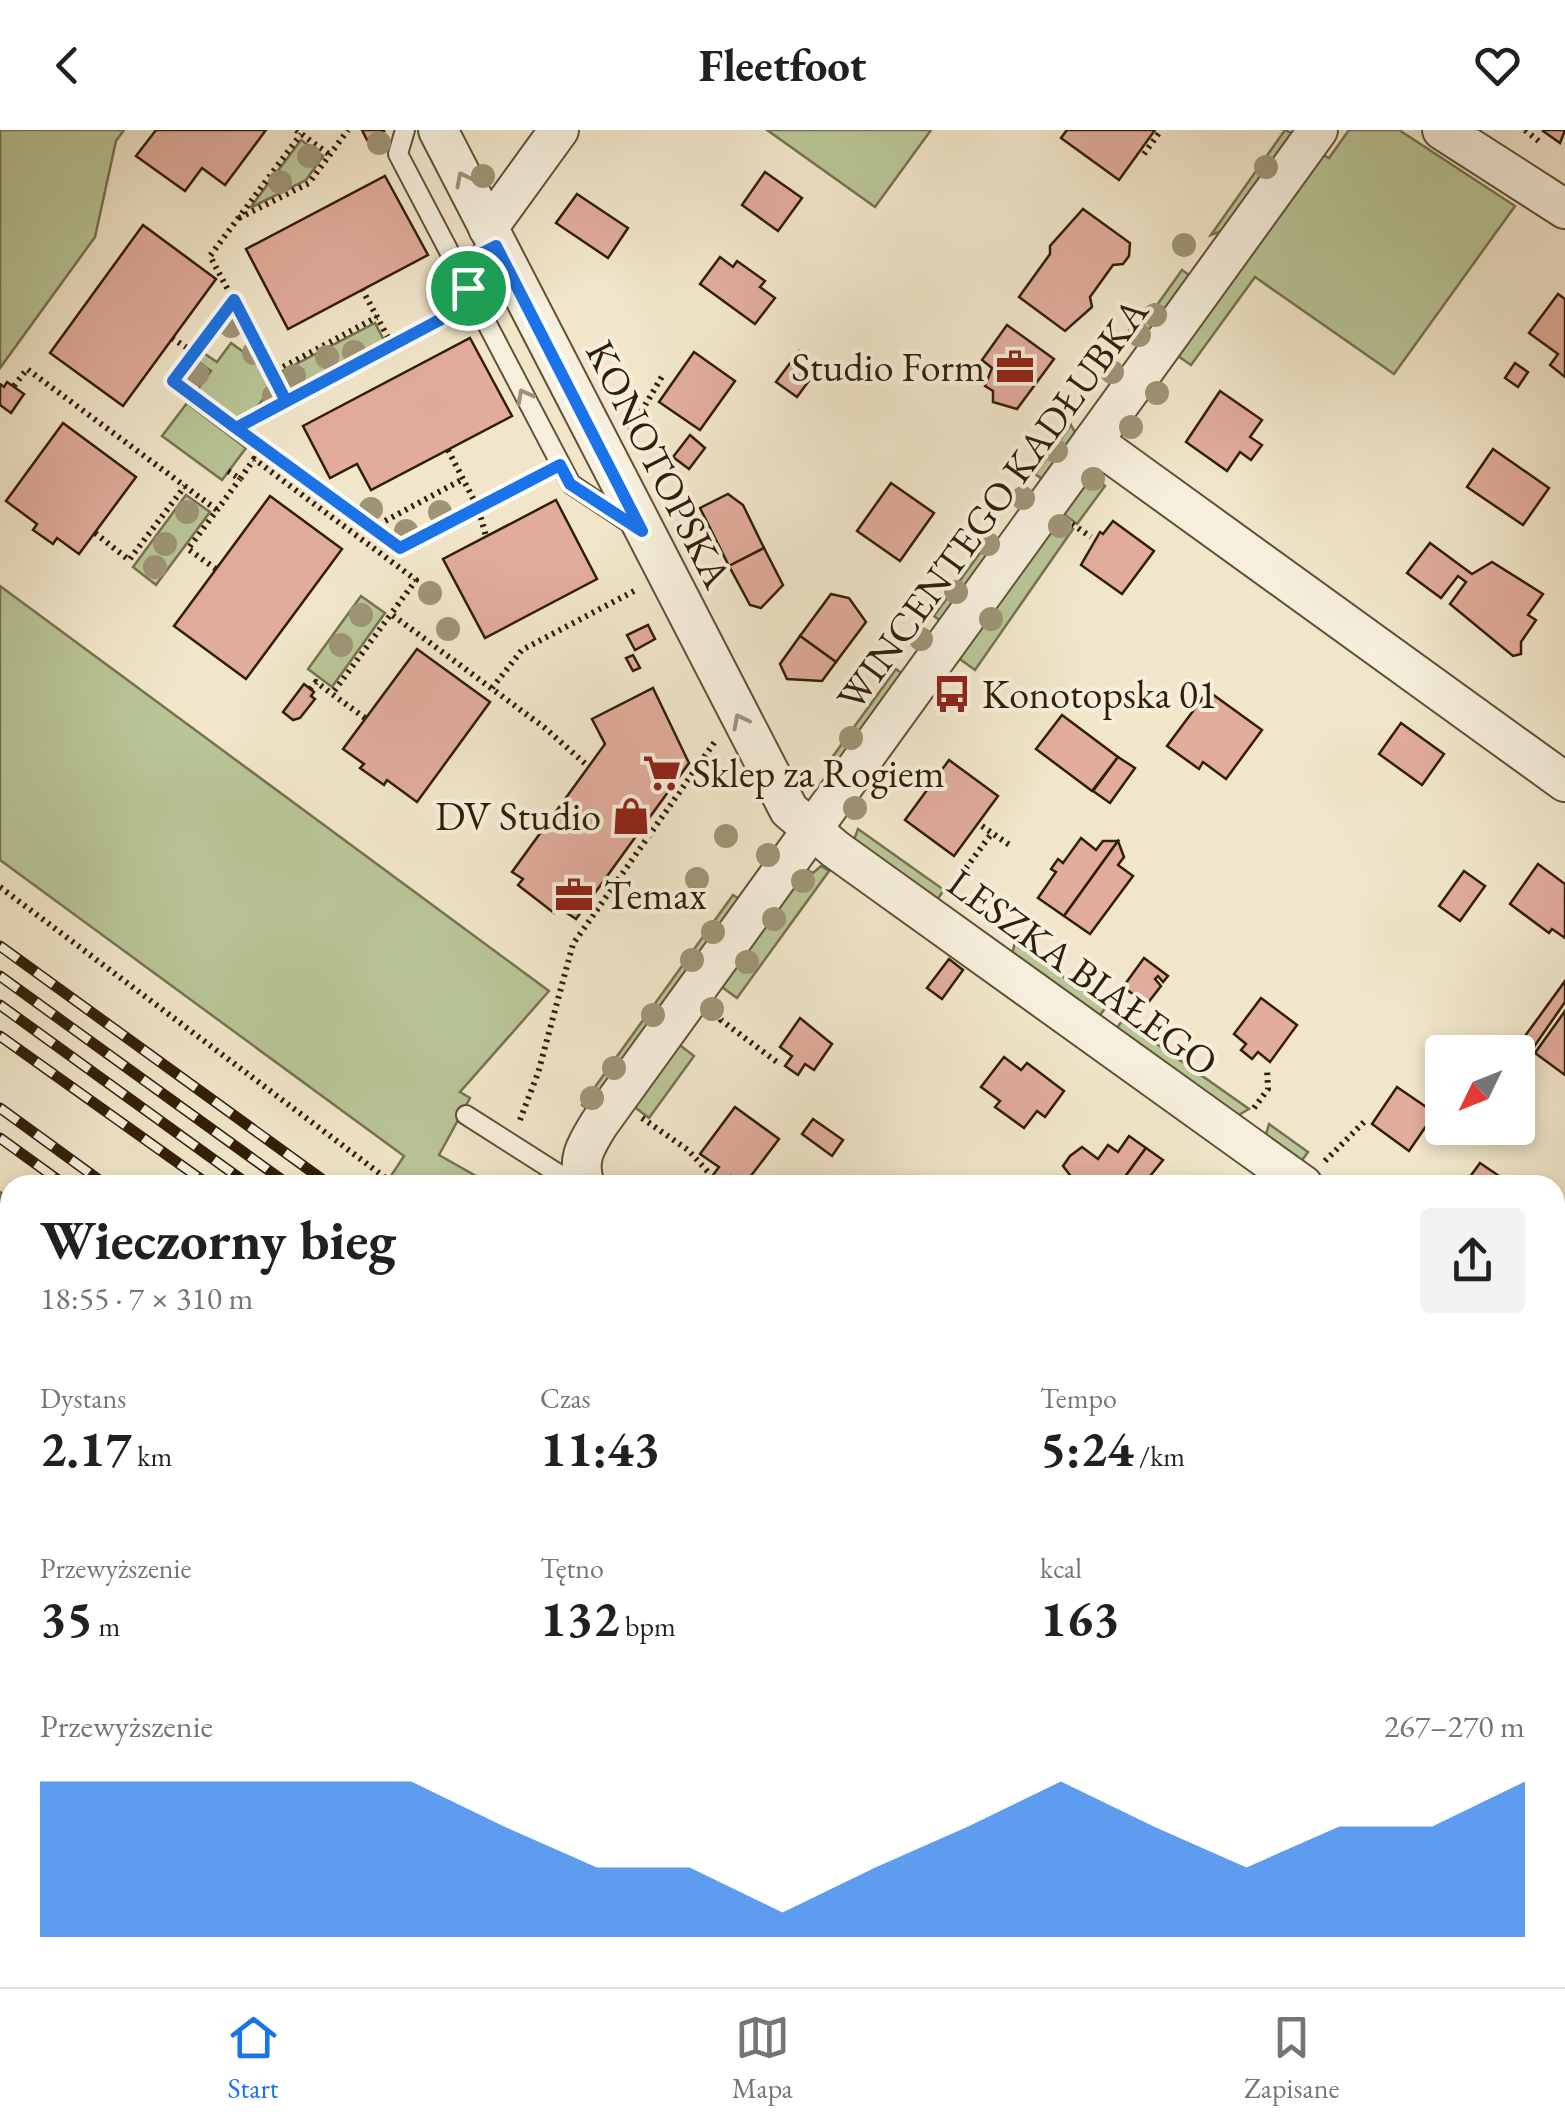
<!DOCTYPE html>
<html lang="pl">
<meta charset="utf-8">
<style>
:root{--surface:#fff;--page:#f2f2f2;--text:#202124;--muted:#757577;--line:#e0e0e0;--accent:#1a73e8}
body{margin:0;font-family:"EB Garamond",serif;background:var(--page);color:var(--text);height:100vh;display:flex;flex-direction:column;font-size:38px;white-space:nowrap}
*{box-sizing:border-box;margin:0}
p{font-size:32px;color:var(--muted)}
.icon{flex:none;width:55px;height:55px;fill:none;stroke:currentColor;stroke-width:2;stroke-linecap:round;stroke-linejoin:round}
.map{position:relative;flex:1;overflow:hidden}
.panel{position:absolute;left:0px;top:1045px;width:1565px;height:812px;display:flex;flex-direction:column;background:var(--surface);border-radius:30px 30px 0 0;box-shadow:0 5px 15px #0003}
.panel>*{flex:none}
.needle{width:65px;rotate:227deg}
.fabs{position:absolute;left:1425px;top:905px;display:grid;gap:20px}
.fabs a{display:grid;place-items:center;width:110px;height:110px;border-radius:10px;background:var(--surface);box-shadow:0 5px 15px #0003;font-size:50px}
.pin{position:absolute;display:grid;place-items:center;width:85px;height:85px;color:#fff;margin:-42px;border:5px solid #fff;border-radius:50%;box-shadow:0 2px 10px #0007}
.round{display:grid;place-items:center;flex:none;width:105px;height:105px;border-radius:10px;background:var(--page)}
.head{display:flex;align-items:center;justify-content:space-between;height:170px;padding:0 40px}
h1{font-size:55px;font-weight:700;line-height:75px}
.stats{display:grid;grid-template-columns:repeat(3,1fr);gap:15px;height:170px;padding:10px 40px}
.stats div{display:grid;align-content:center}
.stats b{font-size:50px;font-weight:700}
.stats small{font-size:28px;font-weight:400}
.stats p{font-size:28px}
.chart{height:280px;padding:20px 40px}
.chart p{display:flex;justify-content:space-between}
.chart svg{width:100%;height:180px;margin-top:10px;fill:var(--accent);opacity:.7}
header{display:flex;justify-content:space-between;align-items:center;height:130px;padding:0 40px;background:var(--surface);font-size:45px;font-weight:700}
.tab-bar{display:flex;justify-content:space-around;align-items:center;height:140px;border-top:2px solid var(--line);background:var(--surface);font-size:28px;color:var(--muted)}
.tab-bar a{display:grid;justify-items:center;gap:5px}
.tab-bar .selected{color:var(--accent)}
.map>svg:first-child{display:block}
.green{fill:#b9c597;stroke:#76724e;stroke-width:2.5}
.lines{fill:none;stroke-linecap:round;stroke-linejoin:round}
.stream{stroke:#737d75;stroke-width:10}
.building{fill:#e1ac9c;stroke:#321e05;stroke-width:2.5}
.service-casing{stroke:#625036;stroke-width:22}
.minor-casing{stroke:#625036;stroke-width:42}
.path{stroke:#321e05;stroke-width:6;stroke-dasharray:2.5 5;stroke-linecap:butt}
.service{stroke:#f6efdd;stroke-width:18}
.minor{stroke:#f6efdd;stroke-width:38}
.rail-casing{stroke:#321e05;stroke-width:11}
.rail{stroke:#f6efdd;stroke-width:8;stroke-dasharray:22;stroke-linecap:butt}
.tree{fill:#9e9476}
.oneway{stroke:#9e917c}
.route-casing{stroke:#fff;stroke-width:20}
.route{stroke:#1a73e8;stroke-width:12}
.labels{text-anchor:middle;stroke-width:8;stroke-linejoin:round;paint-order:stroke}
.poi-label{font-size:40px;fill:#321e05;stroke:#f6efdd;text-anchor:start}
.street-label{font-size:40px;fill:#321e05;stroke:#f6efdd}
</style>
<header><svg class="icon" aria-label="back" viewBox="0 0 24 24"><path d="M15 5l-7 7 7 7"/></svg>Fleetfoot<svg class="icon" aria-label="heart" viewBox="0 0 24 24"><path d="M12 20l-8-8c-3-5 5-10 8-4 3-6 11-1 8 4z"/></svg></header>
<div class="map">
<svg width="1565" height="1857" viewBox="0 0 1565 1857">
<rect width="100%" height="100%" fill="#f1e6ca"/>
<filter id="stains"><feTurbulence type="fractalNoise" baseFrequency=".002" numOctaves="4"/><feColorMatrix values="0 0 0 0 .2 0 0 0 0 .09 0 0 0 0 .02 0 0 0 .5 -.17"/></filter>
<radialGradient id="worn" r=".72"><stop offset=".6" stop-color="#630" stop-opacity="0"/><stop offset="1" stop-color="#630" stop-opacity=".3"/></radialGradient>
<g class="green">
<path d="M0,0H124L116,11L95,107L0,238Z"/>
<path d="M767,0H931L875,77Z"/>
<path d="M1285,0L1295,5L1227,99L1211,105Z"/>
<path d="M1349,0H1399L1515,76L1394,244L1255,147L1191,235L1175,224L1320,23L1329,28Z"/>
<path d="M301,10L323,26L306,50L250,78Z"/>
<path d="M1182,140L1192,147L1142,217L1132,210Z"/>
<path d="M375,193L386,214L291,265L279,243Z"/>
<path d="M231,213L266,238L274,255L251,285L239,291L197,260L211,241L196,230L202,222L217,232Z"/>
<path d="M187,273L246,318L222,350L162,306Z"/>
<path d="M1071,295L1077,306L1045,351L1035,344Z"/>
<path d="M1089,343L1105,356L1077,394L1061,382Z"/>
<path d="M186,365L210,382L156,455L133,437Z"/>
<path d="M1057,387L1073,399L975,540L957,527Z"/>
<path d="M993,405L1001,412L943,493L934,486Z"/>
<path d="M0,456L549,861L460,962L470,968L439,1025L492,1055H385L404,1026L0,730Z"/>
<path d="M361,466L385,483L332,557L308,539Z"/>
<path d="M896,539L904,545L840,635L831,629Z"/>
<path d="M858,699L944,760L934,774L852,715Z"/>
<path d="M821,736L829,741L737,868L719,855L804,738L813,743Z"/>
<path d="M733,765L742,771L590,981L582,975Z"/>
<path d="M1015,812L1106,877L1098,888L1011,829Z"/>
<path d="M1123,890L1249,979L1232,989L1115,900Z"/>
<path d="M677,913L694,926L649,988L632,975Z"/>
<path d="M1269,994L1308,1022L1300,1033L1264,1011Z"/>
<path d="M0,1062L10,1069V1225L0,1217Z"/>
<path d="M1555,1836L1565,1842V1857H1520L1503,1848H1555Z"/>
<path d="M696,1848H872L847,1857H700Z"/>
</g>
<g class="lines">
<g class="stream">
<path d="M1349,1848L1362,1857"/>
<path d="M1527,1848L1545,1857"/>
</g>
</g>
<g class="building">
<path d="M156,0H266L225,55L202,38L185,61L136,26Z"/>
<path d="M362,0H383L384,1L367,10Z"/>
<path d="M1067,0H1155L1119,50L1061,8Z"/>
<path d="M1565,0L1560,13L1543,1L1544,0Z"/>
<path d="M765,42L802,68L778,101L742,75Z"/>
<path d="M385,46L428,125L288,199L246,119Z"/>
<path d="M577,64L628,98L608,128L556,93Z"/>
<path d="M1083,79L1130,113L1129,126L1123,134L1113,135L1090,167L1092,177L1065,201L1019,167L1050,124V116Z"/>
<path d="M143,95L216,149L123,276L50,223Z"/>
<path d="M720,127L733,137L737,131L765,151L760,157L775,168L755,194L700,154Z"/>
<path d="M1558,164L1565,169V247L1550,235L1558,224L1529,203Z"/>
<path d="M1007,195L1054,229L1017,279L993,272V261L985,256L992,238L982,230Z"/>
<path d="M470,208L512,286L371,360L357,334L330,348L303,296Z"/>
<path d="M799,221L819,237L797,267L776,252Z"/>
<path d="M694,222L735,251L700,300L659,272Z"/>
<path d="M1515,233L1528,242L1518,257L1505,248Z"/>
<path d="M7,252L24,264L11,283L0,275V254L4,257Z"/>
<path d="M1220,261L1262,290L1250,307L1262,315L1251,330L1240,322L1227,341L1186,312Z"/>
<path d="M63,293L136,347L79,424L57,408L53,414L33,400L37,394L6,371Z"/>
<path d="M690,305L705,318L689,339L673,327Z"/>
<path d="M1493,319L1549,358L1523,395L1467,357Z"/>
<path d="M891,353L934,383L900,431L857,401Z"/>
<path d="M728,364L743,375L764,418L729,436L700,378Z"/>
<path d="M270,366L342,419L246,549L174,496Z"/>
<path d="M556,370L597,449L485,508L443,429Z"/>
<path d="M1113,391L1154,421L1122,464L1081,435L1100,402L1103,404Z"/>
<path d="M1430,413L1472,444L1492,432L1543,464L1528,485L1536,490L1521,512V524L1513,526L1450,474L1466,452L1458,446L1441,468L1407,443Z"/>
<path d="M764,418L783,455L761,478L750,475L729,436Z"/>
<path d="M831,464L849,468L866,492L836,532L800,506Z"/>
<path d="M648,495L655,509L635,520L627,505Z"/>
<path d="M800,506L836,532L822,551L787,549L780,534Z"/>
<path d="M417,519L490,572L417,672L387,650L384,655L360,638L364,634L343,619Z"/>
<path d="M633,525L640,538L633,541L626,528Z"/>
<path d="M304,554L314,562L311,566L315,569L300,588L293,590L283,582Z"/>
<path d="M653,558L689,633L576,789L558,777L554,783L518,755L523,749L512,742L605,614L592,589Z"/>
<path d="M1208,561L1262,600L1226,649L1203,632L1199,639L1167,616Z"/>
<path d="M1062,585L1118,627L1092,661L1036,619Z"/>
<path d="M1401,593L1444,624L1422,655L1379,624Z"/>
<path d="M1118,627L1135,638L1110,673L1093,661Z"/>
<path d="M949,630L998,666L954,726L905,690Z"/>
<path d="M1081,708L1096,720L1103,711H1118L1064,786L1038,768L1056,742L1051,739L1058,729L1063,733Z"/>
<path d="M1118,711L1124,727L1118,735L1133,746L1090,804L1064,786Z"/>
<path d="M1538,734L1565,754V808L1552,799L1549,803L1510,774Z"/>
<path d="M1464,741L1485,756L1460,791L1439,776Z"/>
<path d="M1144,828L1168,846L1163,852L1158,846L1155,849L1161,856L1147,874L1123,857Z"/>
<path d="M949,829L963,840L942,869L927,858Z"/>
<path d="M1565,851V872L1531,921L1520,913Z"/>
<path d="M1261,868L1297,895L1270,932L1258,922L1252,929L1241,920L1246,914L1234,904Z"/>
<path d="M1565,881V945L1535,923Z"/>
<path d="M800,888L832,914L814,940L805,934L798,945L785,936L792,926L780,917Z"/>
<path d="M1004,927L1021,940L1027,933L1064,961L1045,987L1037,981L1024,998L995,977L1000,971L981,957Z"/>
<path d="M1397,957L1435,983L1409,1021L1372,994Z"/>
<path d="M735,977L779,1009L744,1055L731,1046L725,1054L713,1045L719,1037L700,1024Z"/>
<path d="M813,989L843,1010L832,1026L802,1004Z"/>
<path d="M1129,1006L1146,1018L1119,1055H1068L1073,1049L1063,1036L1070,1026L1082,1017L1098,1029L1108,1015L1118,1022Z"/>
<path d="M1146,1018L1163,1030L1151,1045L1160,1055H1119Z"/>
<path d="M1480,1033L1505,1050L1502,1055H1464Z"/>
<path d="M1555,1099L1565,1106V1132L1555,1145Z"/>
<path d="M1565,1589V1630L1555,1623V1604Z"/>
<path d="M63,1848H108L88,1857H68Z"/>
</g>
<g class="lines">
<g class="service-casing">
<g id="service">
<path d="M405,0L398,24L571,354L631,394"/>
<path d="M457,136L496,116"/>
<path d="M466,985L576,1055"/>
</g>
</g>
<g class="minor-casing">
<g id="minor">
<path d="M438,0L789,680L835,719L1303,1055"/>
<path d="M1442,0L1565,79"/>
<path d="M488,98L559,0"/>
<path d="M1093,311L1565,652"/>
<path d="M585,1055C576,1030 586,1015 599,994L1318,0"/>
<path d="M1555,1236L1565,1243"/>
<path d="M0,1239L10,1247"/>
<path d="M1555,1798L1565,1784"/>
<path d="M680,1848L683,1857"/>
</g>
</g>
<g class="path">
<path d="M296,0L330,25"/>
<path d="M1525,0L1541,13"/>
<path d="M1144,24L1161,0"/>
<path d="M239,88L309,53L348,0"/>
<path d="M362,159L392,215"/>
<path d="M234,170L173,251L400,418L540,346"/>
<path d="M172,208L199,226"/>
<path d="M270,244L377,187"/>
<path d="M14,256L27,239L217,380"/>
<path d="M287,271L210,126L301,4"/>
<path d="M236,297L449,185L442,173L449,170"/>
<path d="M630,301L664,243"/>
<path d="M448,320L478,378L486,406"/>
<path d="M228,341L240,349L254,329L416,450L391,484"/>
<path d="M1072,394L1091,407"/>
<path d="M372,398L463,349"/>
<path d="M95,403L129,430L185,356"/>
<path d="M216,439L188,419L240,349"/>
<path d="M492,558L522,520L636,460"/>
<path d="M310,559L316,552L332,564"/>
<path d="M365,588L332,564L391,484L545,598L589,637"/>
<path d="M982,696L1011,716"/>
<path d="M0,757L395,1055"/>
<path d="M948,762L992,703"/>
<path d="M719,882L721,890L777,932"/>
<path d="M1254,978L1268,959L1267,938"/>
<path d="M642,988L688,1020L708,1042"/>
<path d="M520,990L538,943L573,814L716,610"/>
<path d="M1325,1031L1366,990"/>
<path d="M0,1101L10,1109"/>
</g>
<use href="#service" class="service"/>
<use href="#minor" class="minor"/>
<g class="rail-casing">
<g id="rail">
<path d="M0,816L330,1055"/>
<path d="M0,846L289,1055"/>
<path d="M0,875L249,1055"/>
<path d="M0,906L209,1055"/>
<path d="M0,978L106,1055"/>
<path d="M0,1008L65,1055"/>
<path d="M1191,1848L1206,1857"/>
<path d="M1296,1848L1309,1857"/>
<path d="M1415,1848L1431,1857"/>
<path d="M1455,1848L1472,1857"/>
</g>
</g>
<use href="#rail" class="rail"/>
</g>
<g class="tree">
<circle cx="379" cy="13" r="12"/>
<circle cx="309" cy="26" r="12"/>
<circle cx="1266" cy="37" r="12"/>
<circle cx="483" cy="46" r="12"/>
<circle cx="280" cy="52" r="12"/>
<circle cx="1184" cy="115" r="12"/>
<circle cx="1155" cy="185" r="12"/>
<circle cx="231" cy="196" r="12"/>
<circle cx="1139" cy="205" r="12"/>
<circle cx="354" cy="222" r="12"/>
<circle cx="254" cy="223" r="12"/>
<circle cx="327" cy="227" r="12"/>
<circle cx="1112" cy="242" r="12"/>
<circle cx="197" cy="244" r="12"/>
<circle cx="294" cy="246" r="12"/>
<circle cx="1157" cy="263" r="12"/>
<circle cx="274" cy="266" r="12"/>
<circle cx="1131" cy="297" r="12"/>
<circle cx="1056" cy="321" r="12"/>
<circle cx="1093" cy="349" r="12"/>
<circle cx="1023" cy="368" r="12"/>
<circle cx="371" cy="379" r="12"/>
<circle cx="187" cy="382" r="12"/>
<circle cx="440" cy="382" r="12"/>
<circle cx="1060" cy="396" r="12"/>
<circle cx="406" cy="401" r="12"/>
<circle cx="165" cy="414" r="12"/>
<circle cx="988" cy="414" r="12"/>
<circle cx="155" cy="437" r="12"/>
<circle cx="956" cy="462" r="12"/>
<circle cx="430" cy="463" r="12"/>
<circle cx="361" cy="485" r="12"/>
<circle cx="991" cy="489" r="12"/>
<circle cx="448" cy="499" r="12"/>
<circle cx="921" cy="509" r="12"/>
<circle cx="341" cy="515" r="12"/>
<circle cx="851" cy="608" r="12"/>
<circle cx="855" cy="678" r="12"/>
<circle cx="726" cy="706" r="12"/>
<circle cx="768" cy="725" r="12"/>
<circle cx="697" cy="749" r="12"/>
<circle cx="803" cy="751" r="12"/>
<circle cx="774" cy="789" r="12"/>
<circle cx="713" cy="802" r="12"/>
<circle cx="692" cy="830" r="12"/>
<circle cx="747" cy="832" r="12"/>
<circle cx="712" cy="879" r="12"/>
<circle cx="653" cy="885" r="12"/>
<circle cx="614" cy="938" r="12"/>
<circle cx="592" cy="968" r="12"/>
</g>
<defs><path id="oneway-chevron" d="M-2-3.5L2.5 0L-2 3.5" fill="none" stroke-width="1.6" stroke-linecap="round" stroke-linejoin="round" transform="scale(2.5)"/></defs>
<g class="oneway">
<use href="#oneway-chevron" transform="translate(463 49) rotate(-117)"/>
<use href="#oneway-chevron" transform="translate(524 266) rotate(-118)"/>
<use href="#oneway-chevron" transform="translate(740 591) rotate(-117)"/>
</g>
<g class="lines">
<g class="route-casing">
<path id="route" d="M468,158L442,173L449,185L236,298L173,251L234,170L286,271L236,298L400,418L560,335L570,354L642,401L496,116L457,136L468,158"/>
</g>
<use href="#route" class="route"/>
</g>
<defs>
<g id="office-bare" transform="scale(3)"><path d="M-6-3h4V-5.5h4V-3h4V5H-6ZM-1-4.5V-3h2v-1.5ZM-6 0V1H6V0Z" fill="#8f2418" stroke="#f6efdd" stroke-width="2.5" paint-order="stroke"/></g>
<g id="bus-bare" transform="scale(3)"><path d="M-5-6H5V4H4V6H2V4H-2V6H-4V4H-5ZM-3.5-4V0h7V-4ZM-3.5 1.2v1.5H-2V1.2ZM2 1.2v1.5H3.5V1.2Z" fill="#8f2418" stroke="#f6efdd" stroke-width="2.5" paint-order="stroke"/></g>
<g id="supermarket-bare" transform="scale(3)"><path d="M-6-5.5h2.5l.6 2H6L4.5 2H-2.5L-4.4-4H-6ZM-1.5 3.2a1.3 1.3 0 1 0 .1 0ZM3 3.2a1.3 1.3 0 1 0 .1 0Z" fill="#8f2418" stroke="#f6efdd" stroke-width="2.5" paint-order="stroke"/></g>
<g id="shop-bare" transform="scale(3)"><path d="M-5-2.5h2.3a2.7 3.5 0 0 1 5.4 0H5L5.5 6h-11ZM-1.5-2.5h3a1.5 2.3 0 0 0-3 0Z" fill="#8f2418" stroke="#f6efdd" stroke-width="2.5" paint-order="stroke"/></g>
</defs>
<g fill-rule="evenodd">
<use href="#office-bare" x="1015" y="237"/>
<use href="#bus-bare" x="952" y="564"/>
<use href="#supermarket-bare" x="662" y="643"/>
<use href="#shop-bare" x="631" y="686"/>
<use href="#office-bare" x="574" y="765"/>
</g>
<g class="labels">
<g class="poi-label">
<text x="985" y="251" text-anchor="end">Studio Form</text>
<text x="982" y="578">Konotopska 01</text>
<text x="692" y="657">Sklep za Rogiem</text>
<text x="601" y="700" text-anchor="end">DV Studio</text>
<text x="604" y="779">Temax</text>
</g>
<g class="street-label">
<text transform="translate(659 334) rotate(63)" y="14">KONOTOPSKA</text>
<text transform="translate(992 374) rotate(-54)" y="14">WINCENTEGO KADŁUBKA</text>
<text transform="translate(1083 842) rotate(36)" y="14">LESZKA BIAŁEGO</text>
</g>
</g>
<rect width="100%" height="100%" filter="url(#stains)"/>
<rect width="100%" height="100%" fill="url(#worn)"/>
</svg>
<div class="fabs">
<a><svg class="needle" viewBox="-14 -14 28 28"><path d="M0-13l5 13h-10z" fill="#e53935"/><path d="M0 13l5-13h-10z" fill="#757577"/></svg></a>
</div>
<div class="pin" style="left:468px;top:158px;background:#1e9e55"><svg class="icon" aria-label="arrive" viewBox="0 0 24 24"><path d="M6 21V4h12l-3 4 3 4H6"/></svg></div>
<section class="panel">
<div class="head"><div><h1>Wieczorny bieg</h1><p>18:55 · 7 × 310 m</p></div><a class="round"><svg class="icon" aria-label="share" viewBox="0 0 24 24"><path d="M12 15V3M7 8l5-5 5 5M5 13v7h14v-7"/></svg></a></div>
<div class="stats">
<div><p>Dystans</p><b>2.17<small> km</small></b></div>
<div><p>Czas</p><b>11:43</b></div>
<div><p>Tempo</p><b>5:24<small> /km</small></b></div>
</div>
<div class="stats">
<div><p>Przewyższenie</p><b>35<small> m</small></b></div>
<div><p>Tętno</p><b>132<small> bpm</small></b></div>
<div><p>kcal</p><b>163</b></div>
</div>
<div class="chart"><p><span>Przewyższenie</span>267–270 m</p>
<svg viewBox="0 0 160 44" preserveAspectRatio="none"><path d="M0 44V6L10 6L20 6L30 6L40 6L50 17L60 27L70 27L80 38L90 27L100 17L110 6L120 17L130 27L140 17L150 17L160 6V44z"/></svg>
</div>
</section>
</div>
<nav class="tab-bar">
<a class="selected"><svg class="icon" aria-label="home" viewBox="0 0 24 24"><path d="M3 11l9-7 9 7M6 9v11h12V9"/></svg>Start</a>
<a><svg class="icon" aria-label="map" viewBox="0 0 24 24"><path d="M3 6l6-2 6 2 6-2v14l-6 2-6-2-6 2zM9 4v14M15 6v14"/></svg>Mapa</a>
<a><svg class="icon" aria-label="saved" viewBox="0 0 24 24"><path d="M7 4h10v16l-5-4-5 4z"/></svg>Zapisane</a>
</nav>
